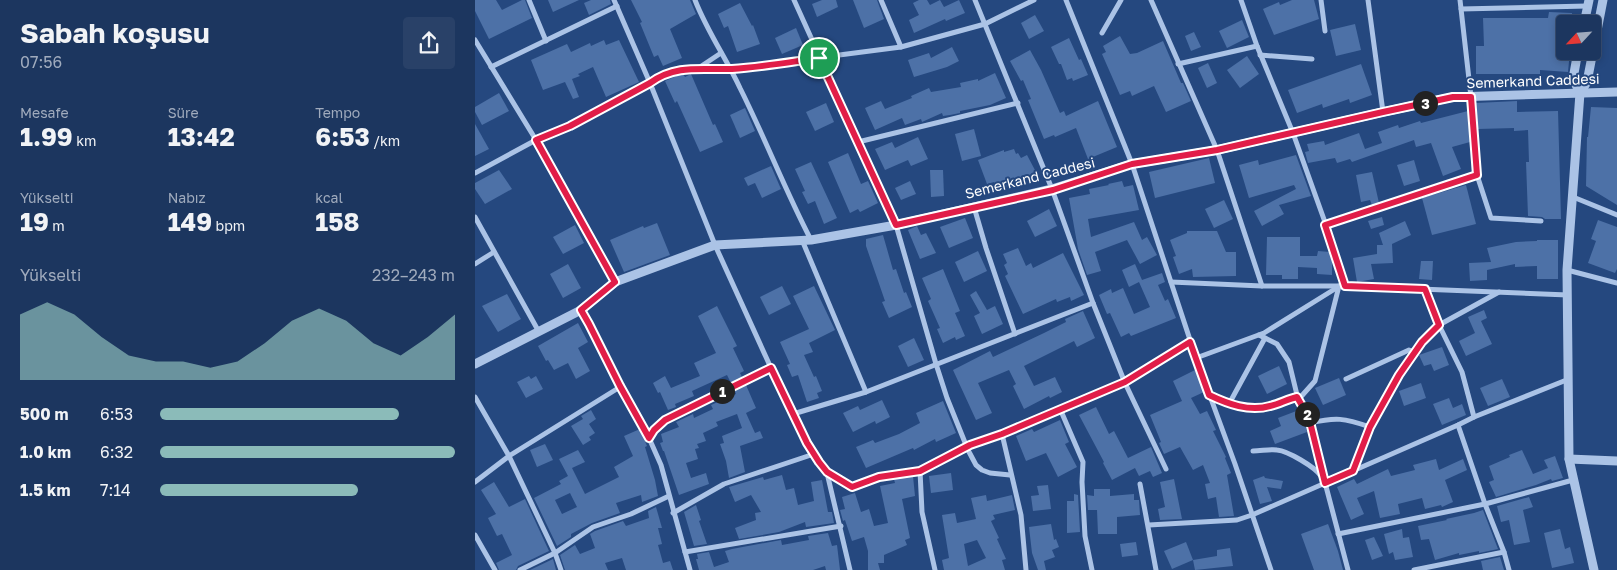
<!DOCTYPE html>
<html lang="tr">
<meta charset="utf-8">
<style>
:root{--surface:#1c365f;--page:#294168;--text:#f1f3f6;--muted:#a0abbd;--line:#3a5074;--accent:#8bbbb9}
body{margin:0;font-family:"Golos Text",sans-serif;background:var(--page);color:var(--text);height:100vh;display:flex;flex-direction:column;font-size:19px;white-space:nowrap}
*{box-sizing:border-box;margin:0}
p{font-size:16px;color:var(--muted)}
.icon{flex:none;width:28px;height:28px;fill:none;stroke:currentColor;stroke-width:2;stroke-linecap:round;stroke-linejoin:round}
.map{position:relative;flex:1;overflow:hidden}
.side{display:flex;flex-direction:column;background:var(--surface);width:475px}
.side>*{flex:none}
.needle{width:32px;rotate:244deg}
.controls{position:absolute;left:1081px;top:15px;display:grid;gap:10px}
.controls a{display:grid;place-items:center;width:45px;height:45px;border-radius:5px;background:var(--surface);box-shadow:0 2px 8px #0003,0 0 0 1px var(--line);font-size:25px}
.pin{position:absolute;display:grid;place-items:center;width:42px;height:42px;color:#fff;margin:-21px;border:2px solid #fff;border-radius:50%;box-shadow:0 1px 5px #0007}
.km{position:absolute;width:25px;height:25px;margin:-12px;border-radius:50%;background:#222;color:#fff;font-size:14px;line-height:25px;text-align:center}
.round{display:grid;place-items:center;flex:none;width:52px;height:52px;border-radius:5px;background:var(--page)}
.summary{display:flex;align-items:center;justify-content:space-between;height:85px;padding:0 20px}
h1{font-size:28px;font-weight:700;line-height:38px}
.stats{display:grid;grid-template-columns:repeat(3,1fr);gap:8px;height:85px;padding:5px 20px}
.stats div{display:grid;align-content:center}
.stats b{font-size:25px;font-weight:700}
.stats small{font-size:14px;font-weight:400}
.stats p{font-size:14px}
.chart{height:140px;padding:10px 20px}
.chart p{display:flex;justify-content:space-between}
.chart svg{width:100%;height:90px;margin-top:5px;fill:var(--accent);opacity:.7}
ul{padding:0 20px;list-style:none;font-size:16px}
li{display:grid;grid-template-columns:80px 60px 1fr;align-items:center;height:38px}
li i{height:12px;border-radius:6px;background:var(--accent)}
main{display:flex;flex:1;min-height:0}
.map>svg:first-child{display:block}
.building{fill:#4d71a7;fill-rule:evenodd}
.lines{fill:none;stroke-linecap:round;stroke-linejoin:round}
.minor{stroke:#abc3e6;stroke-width:5}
.tertiary{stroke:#abc3e6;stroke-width:9}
.route-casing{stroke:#fff;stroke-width:10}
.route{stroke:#e11d48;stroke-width:6}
.labels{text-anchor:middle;stroke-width:4;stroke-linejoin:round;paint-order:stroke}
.street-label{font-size:14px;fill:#fff;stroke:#25487f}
</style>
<main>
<section class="side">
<div class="summary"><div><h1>Sabah koşusu</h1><p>07:56</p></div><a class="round"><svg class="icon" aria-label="share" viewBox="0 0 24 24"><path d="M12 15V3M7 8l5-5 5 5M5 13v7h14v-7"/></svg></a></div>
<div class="stats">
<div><p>Mesafe</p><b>1.99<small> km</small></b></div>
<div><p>Süre</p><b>13:42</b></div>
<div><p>Tempo</p><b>6:53<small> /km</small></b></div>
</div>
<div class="stats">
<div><p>Yükselti</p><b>19<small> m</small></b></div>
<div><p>Nabız</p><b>149<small> bpm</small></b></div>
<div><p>kcal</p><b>158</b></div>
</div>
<div class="chart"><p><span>Yükselti</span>232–243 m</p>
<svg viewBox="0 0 160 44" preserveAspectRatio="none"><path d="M0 44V12L10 6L20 12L30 23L40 32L50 35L60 35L70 38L80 35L90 26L100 15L110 9L120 15L130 26L140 32L150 23L160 12V44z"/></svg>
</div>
<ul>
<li><b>500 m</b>6:53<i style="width:81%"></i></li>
<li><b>1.0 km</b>6:32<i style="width:100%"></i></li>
<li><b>1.5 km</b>7:14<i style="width:67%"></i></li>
</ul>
</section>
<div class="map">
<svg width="1142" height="570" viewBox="0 0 1142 570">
<rect width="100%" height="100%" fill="#25487f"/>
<g class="building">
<path d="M0,0H21L27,10L47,0H50L57,18L14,39L0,11Z"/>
<path d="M73,0H104L78,12Z"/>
<path d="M116,0H135L136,4L114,15L109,3Z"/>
<path d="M156,0H215L221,14L195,29L207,58L188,66L183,55L179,57L165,23L167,22Z"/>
<path d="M347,0H361L363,7L342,17L337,4Z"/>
<path d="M378,0H402L409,19L389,28Z"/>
<path d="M444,0H452L455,5L465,0L469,7L484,0L490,13L471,21L470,19L439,33L434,20L444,15L438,3Z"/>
<path d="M817,0H839L844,19L799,35L788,9L804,2L805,5Z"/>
<path d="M265,3L277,26L278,25L285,44L262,52L253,26L249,28L243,14Z"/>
<path d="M1074,12L1097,13V24H1090V51H1095L1093,72L1065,70V74H1001V46H1009L1008,18H1073Z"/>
<path d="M560,15L569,31L554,39L546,23Z"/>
<path d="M767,20L774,37L752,48L744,31Z"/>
<path d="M880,24L886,50L861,56L855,30Z"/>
<path d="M321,28L328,45L307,54L300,38Z"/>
<path d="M719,32L726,47L716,51L710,36Z"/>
<path d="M645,36L655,54L662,53L688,41L706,83H708L716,101L691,112L679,86L657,96L655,91L645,95L627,54L631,52L628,46Z"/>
<path d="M594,38L604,60L606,59L613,75L598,81L597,78L592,80L586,64H584L576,47Z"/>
<path d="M129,40L131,45L144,40L164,82L131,97L118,67L103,74L105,76L97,79L104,97L98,99L90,82L68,90L56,60L92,44L96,52L115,43L116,46Z"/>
<path d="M477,47L484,61L472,67L439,77L433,60L454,53L456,58Z"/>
<path d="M555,50L566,70L585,113L589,111L591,116L623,101L642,147L613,159L601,128L580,137L579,135L569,139L553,100L556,99L548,80L546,81L535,61Z"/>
<path d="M772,56L784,74L765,88L752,70Z"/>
<path d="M733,63L742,83L732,88L723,68Z"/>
<path d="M886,64L897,95L875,103L874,99L848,108L847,104L822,113L813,90Z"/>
<path d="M520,73L531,98L515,105L485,111V113L475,115L468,116L467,113L447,122L446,119L430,125L427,118L400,130L390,108L406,101L410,109L437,98L436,96L454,88L456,92L486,87L485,83L503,79V81Z"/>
<path d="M206,74H208L210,77L216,74L238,125L240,124L248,142L225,152L202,101L200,103L190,81Z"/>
<path d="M24,93L34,111L7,125L0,112V107Z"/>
<path d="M1042,101V112L1083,111L1086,219H1070L1067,217L1053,216L1051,162H1054L1053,130L1039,131V128L1003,129L1001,103Z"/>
<path d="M351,103L359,122L340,131L331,112Z"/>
<path d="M1116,107L1142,108V205L1111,186L1112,137H1113Z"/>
<path d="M270,108L280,131L265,138L255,115Z"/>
<path d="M993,111L995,142L977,147L986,169L968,176L956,143L941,147L939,140L877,162L875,159L862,163L860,158L833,163L830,152L834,151L832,144L849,141L850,145L884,133L890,149L907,143L903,132L923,125L924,128L945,121L946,123Z"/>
<path d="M0,124L14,149L0,156Z"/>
<path d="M499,129L506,156L487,161L480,134Z"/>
<path d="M443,137L453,159L436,166L433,160L410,170L400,149L417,142L420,148Z"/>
<path d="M539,149L541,154L543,153L546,158L552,155L561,172L541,184L522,191L519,182L512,184L503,160L529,150V152Z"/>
<path d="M373,153L386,184L393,181L403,203L385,212L383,209L375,213L353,162Z"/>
<path d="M821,155L836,196L804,205L809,214L787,226L779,211L821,189L819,185L774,198L764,165L783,160L784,165Z"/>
<path d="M734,158L740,183L680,198L674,172Z"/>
<path d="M939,160L945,181L929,186L922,165Z"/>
<path d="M336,162L362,218L349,224L340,201L333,204L327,192L330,191L320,169Z"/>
<path d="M296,166L306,189L287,198L280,183L273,186L269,178Z"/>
<path d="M24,170L37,189L10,204L0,189V183Z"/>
<path d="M455,170H468L469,196L456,197Z"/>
<path d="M897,172L904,203L897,205L895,200L886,202L881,175Z"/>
<path d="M435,181L441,194L426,200L420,188Z"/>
<path d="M647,181L649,187L658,185L664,210L613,219L616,237L659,222L667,240L672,237L682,255L665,264L652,240L620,252L626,271L612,275L603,249L594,198L615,194L614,189L634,185L633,184Z"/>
<path d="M991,185L1001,224L957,235L947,198Z"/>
<path d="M749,200L758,219L739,228L730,209Z"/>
<path d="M574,209L582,226L560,237L552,221Z"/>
<path d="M907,217L909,225L896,229L893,221Z"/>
<path d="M490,218L498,238L474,248L465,227Z"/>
<path d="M1123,220L1142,227V269L1140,273L1113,263L1121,241L1116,239Z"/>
<path d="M930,221L936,235L917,244L918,263L896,264L899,279L882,282L878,258L902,254V245H908L904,233Z"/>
<path d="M182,223L195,255L149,272L135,240L168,226L169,228Z"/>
<path d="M100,225L109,243L88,254L78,237Z"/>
<path d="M442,226L446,235L451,233L461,253L445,259L433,230Z"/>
<path d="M712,231H742L751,252H761V276L718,277L717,269L704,274L698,257L701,256L695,240L712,233Z"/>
<path d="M408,235L418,270L421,269L429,293L431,292L437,307L414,318L407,302L410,301L391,246V239Z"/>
<path d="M792,237H825V256H842L843,251L855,252L857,260V275L842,274V268L823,267V279H807V275H791Z"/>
<path d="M1062,240H1083V279H1062V266L1040,267V264L1012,270V280L995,281L994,263L1016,262L1012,248L1041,242L1062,241Z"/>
<path d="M543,248L551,266L556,263L558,268L588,253L609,295L596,301L595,297L582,302L581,299L548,314L530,276L533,274L529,265L532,263L528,254Z"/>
<path d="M503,251L512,271L489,282L480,262Z"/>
<path d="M946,261H958L957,280L944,279Z"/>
<path d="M93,264L106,288L88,298L75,274Z"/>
<path d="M660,264L667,280L687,273L690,282L683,285L690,301L693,299L701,318L656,336L654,333L646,337L635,313L632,314L624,295L636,289L637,293L648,288L659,314L675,307L664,282L654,287L647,270Z"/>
<path d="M468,269L485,311L480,313L490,336L481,340L480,337L468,343L462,329L465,328L453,301L456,299L447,278Z"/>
<path d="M307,286L316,304L294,315L285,297Z"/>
<path d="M339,286L360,330L334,343L338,352L329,355L339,377L341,376L347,391L342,393L344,398L332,402L323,375L317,377L312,365L315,364L305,342L334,329L318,296Z"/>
<path d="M501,291L512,310L520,306L528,324L507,334L499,316L505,313L495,295Z"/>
<path d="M32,294L46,319L23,332L7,306Z"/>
<path d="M242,306L262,346L258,348L269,371L265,373L267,377L256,383L252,375L217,391L219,396L200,404L201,407L193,410L185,392L183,393L178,383L190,376L196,388L225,376L219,363L241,353L223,316Z"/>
<path d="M1009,310L1012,318L1006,321L1017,344L991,356L984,341L1000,333L993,317Z"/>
<path d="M608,311L620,338L602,347L599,341L549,366L559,386L580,377L587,392L575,398L574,396L549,409L538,386L541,384L534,370L503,383L517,413L501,420L478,370L515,351L518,357L569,333L591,322L590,319Z"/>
<path d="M103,323L113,342L103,348L115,371L101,379L93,363L79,370L73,360L71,361L63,346Z"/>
<path d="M439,338L449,360L433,367L423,346Z"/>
<path d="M967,347L974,365L959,371L956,364L949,366L944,355Z"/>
<path d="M804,366L812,384L792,394L783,376Z"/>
<path d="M720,370L729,392L716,398L725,414L732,411L741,430L738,431L751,457L750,458L756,473L752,475L759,516L744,517L741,497L733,499L730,484L735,483L728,465L718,470L705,447L689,454L684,443L686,442L675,415L707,401L698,381Z"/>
<path d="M54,376L56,379L61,376L68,389L51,398L42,382Z"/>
<path d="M864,378L871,395L848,405L840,388Z"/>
<path d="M1027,379L1035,397L1013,406L1005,388Z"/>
<path d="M946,383L951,398L929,406L924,391Z"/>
<path d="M271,385L281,408L271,413L280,433L285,431L288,438L265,446L270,472L254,478L251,461L245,444L249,443L247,436L267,428L262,414L241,422L243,426L228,433L231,441L222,444L224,448L220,449L223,459L211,463L216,478L231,473L234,484L204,495L189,451H188L185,443L188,442L186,434L204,427L201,422L218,414L219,418L238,409L236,405L261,394L260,391Z"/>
<path d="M974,398L978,408L987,404L991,415L967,425L958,404Z"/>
<path d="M407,400L415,417L401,424L400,421L378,432L368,413L383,406L385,410Z"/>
<path d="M468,401L481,433L461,442L460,439L439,450L438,448L391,468L381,447L398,440L400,443L424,434L445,423L441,413Z"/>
<path d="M621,407L634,434L639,431L653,458L676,447L687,473L678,477L675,471L664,476L660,468L637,480L628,463L629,462L604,415Z"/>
<path d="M116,410L121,419L114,424L120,433L114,437L116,440L108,445L96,426L108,419L106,416Z"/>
<path d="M824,410L829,420L832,432L800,444L795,431L806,426L803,418Z"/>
<path d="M585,420L594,442L590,444L602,467L583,477L571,453L551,461L541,436L557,429L559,432Z"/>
<path d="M165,429L172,446L170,447L180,480L183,496L167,502L166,495L141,503L145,513L117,523L96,534V537L82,546L59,498L86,484L84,481L93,476L84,459L103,450L110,462L97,468L110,494L144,477L139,467L158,456L149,436ZM95,493L102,507L87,514L80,500Z"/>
<path d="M70,444L78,460L62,467L55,450Z"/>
<path d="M1047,450L1058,474L1073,468L1069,460L1080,456L1088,478L1077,481L1076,479L1061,485L1021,497L1014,482L1019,480L1014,466L1035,457L1034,455Z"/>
<path d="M961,459L964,470L988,459L992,470L970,480L978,502L967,507L966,505L950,509L947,498L923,504L925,514L905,518L899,491L882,498L889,514L876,520L862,487L879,479L882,484L913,469L916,476L940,470L938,465Z"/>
<path d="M476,473L478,490L456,493L454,476Z"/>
<path d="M307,475L311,490L319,488L323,505L339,501L336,482L347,480L353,512H357L359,523L331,527L330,522L304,532L264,539L260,528L281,520L280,513L286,512L276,495L260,502L254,487L288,477L289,480Z"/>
<path d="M438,476L440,496L427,499L435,538L430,540L432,545L409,555V563H403L405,570H393V551L389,537L377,541L370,520L368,521L365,510L370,509L367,497L380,493L386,512L394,509L399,526L413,523L405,486L420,483L419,479Z"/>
<path d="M789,476L790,478L808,481L806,489L792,487L797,501L785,504L778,480Z"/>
<path d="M699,479L707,519L685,520L683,509L690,507L685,482Z"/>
<path d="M19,482L34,507L50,499L74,551L43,566L41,570H24L21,563L37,555L27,534L22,536L13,518L21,514L6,490Z"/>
<path d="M573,485L576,509L558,511L556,496L564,495L562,486Z"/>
<path d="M619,489H635V496L659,494V500H664L665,515L642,517V534H623L622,510H613L612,495L619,496Z"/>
<path d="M599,494L603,495L605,532L592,533V501H599Z"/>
<path d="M511,495L512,501L537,495L540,510L518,515L520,519L516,521L524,538L522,539L531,559L527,560L530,570H469L467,560L474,558L467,515L480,513L482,523L501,519L496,498ZM502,540L511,558L493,566L489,544Z"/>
<path d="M1054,497L1058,507L1048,510L1055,542L1039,545L1034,520L1026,522L1022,506Z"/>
<path d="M221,505L226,520L224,521L232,544L219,546L209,512Z"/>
<path d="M181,507L187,528H183L187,544L183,545L188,563L195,561L198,570H151L147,558L130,563L133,570H90L85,555L100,545L105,554L120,548L115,534L120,531L148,521L151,526L174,518L173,511Z"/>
<path d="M1008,510L1023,549L1004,553V551L984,555V553L960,560L954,539L946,540L943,526L972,520L971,519L999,513Z"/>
<path d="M576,524L579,540L581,539L584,547L577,550L580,557L569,561L571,570H563L557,553L554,527Z"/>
<path d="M853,524L863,551L868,570H839L826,534Z"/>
<path d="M927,529L928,538L934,537L938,557L920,560L918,552L914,554L909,534Z"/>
<path d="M1085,529L1090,549L1095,547L1099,563L1077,568L1069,533Z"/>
<path d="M353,533L357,546L362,545L365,570H351L350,566L338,570H224L221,559H223L222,554L234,552L239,567L254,562L250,551L257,549L306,540L307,545L334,540L333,536Z"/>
<path d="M899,537L908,556L897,560L890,540Z"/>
<path d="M661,542L663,555L647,557L645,544Z"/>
<path d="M711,542L718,560L697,569L689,551Z"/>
<path d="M755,548L758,566L720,570L718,560L742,556V550Z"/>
<path d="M1025,557L1029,570H1008L1006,561Z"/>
<path d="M78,559L81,570H55Z"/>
</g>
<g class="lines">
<g class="minor">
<path d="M54,0L71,41"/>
<path d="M139,0L175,83L240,245L296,368L332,443L352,473L377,487L404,477L445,471L495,445L527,434L650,383L715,342"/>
<path d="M220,0C232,31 251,58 265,88C290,138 310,190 336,240"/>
<path d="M319,0L421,225L461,364L472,398L493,450L501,465L507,470L515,473L535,475"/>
<path d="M406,0L426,47"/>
<path d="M500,0L577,189L618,303L650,383L691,469"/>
<path d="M591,0L657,164L721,358L760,464L796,570"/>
<path d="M676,0L742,150L787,286"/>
<path d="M766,0L782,46L818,133L851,225L870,286"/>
<path d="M846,0L850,31"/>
<path d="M893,0L908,112"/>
<path d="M985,0L996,97L1002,175L1016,218L1066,221"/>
<path d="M986,9L1112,6"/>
<path d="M627,33L646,0"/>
<path d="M0,40L61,140L140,282"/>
<path d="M785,55L837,59"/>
<path d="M703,64L782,46"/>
<path d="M16,67L142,6"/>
<path d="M225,67L246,53"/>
<path d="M383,142L543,103"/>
<path d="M0,173L61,140L95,125L175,83L185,76L204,70L224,68L256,69L426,47L510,24L559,0"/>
<path d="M1098,197L1142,215"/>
<path d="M499,207L511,248L540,334"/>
<path d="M0,217L64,332"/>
<path d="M851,225L1002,175"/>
<path d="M327,240L391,392"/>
<path d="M0,264L19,252"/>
<path d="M1092,270L1142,283"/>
<path d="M696,282L787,286H870L1093,295"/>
<path d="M950,289L964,325L987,372L999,417"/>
<path d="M106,310L114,324L145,387L170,429L186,465L215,570"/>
<path d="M784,335L802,344L814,362L823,399"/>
<path d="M721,358L789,333L863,287"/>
<path d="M871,379L934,350L940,352"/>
<path d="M733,395C753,404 774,412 795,406C804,404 813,399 822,397L833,418L873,570"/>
<path d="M0,397L34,456L80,553L86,570"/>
<path d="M823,400L840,381L864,286"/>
<path d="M754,404L790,338"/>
<path d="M586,411L608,462L607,482L610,536L617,570"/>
<path d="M318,414L391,392L618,303"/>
<path d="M835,423C861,417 869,418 895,427"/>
<path d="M983,425L1010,504L1029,552L1034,570"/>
<path d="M527,434L546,515L551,570"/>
<path d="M174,438L179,430L190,420L296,368"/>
<path d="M778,451C786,451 795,449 802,450C813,451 840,467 846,476"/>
<path d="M445,471L447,512L460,570"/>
<path d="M879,471L895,427L924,375L947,342L964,325L1024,292"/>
<path d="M352,473L375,570"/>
<path d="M0,482L34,456L145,387"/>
<path d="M665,484L681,570"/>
<path d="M198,513L249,484L339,454"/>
<path d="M674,525L762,520L777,515L983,425L999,417L1094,379"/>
<path d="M863,534L1010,504L1098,480"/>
<path d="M0,535L20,570"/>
<path d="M210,552L366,526"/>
<path d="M45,570L80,553L118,527L156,514L194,496"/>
<path d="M939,570L1029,552"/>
</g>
<g class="tertiary">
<path d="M1109,24L1114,0"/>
<path d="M1103,51L1098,79L1105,93"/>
<path d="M0,364L106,310L140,282L240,245L336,240L421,225L577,189L657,164L742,150L908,112L978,97L1142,92"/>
<path d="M1094,459L1142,461"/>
<path d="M1119,570L1094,459L1092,270L1105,93L1112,82L1128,0"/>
</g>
</g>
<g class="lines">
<g class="route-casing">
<path id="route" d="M344,58L421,225L578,190L657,164L742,150L908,112L978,97H996L1002,175L850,225L870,286L950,289L964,325L947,342L924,375L895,427L878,471L850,483L834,418L822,397C813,399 804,404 795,406C774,412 753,404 734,395L715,342L650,382L527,434L495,445L445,471L404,477L377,487L352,472L344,462L332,443L296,368L190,420L179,430L174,438L145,386L114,324L106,310L140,282L61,140L95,126L175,83C201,64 227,70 257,69C286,67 315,62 344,58Z"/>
</g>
<use href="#route" class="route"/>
</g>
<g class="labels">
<g class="street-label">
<text transform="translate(1058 81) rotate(-2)" y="5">Semerkand Caddesi</text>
<text transform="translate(555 178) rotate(-14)" y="5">Semerkand Caddesi</text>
</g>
</g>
</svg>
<div class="controls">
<a><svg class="needle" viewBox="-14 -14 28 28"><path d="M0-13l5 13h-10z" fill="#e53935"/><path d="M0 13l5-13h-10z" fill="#a0abbd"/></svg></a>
</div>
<div class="pin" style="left:344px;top:58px;background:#1e9e55"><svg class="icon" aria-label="arrive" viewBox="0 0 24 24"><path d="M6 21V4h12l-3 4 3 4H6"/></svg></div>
<b class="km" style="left:247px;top:391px">1</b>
<b class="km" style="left:832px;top:414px">2</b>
<b class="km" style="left:950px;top:103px">3</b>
</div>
</main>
